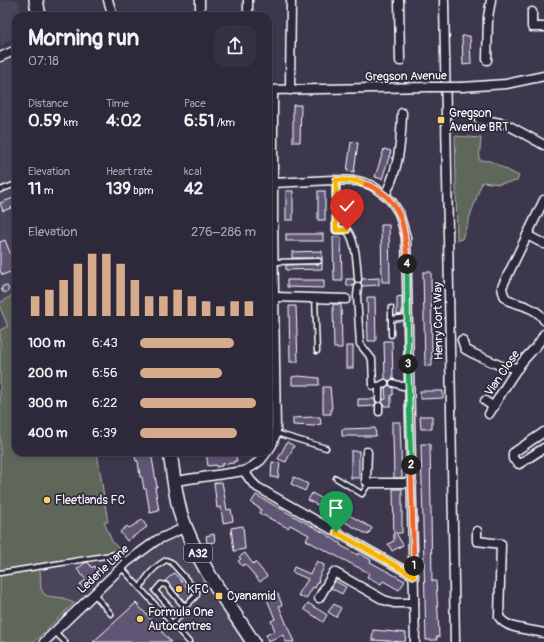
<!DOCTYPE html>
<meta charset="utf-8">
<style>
:root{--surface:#2e293a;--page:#363142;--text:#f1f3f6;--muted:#a7a6af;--line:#494554;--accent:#d6ab8b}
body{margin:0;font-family:Pangolin,sans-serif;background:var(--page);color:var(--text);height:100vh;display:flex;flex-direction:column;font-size:15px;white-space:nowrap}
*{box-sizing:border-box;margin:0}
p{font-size:13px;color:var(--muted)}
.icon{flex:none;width:22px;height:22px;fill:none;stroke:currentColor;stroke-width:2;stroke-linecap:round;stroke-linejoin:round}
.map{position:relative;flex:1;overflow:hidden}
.sheet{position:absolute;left:12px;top:12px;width:260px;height:444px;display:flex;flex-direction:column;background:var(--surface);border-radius:12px;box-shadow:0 2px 6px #0003,0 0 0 1px var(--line)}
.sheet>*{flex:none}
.pin{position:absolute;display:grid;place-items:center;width:34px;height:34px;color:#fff;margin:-41px -17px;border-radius:50% 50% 50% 0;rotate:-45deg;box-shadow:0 0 4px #0007}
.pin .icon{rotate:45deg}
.km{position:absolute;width:20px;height:20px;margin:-10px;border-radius:50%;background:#222;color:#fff;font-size:11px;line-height:20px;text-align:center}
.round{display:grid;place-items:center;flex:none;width:42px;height:42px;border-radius:12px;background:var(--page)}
.summary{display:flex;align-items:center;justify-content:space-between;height:68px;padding:0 16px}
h1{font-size:22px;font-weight:800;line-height:30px}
.stats{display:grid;grid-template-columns:repeat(3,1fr);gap:6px;height:68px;padding:4px 16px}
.stats div{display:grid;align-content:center}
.stats b{font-size:17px;font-weight:800}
.stats small{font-size:11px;font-weight:400}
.stats p{font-size:11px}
.chart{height:112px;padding:8px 16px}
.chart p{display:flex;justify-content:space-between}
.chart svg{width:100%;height:72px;margin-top:4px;stroke:var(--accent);stroke-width:6}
ul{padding:0 16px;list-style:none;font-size:13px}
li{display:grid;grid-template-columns:64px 48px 1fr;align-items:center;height:30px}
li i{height:10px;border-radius:5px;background:var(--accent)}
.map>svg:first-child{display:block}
.built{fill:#4b445c}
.green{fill:#5e665a;stroke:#aeb2ac}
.building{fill:#5f5674;stroke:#fff}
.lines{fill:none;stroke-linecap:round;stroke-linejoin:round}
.service-casing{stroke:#fff;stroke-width:7}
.pedestrian-casing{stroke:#fff;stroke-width:9}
.minor-casing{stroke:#fff;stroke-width:11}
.primary-casing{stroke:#fff;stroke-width:16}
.service{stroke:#2f2a3d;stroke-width:4}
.pedestrian{stroke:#2f2a3d;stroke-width:6}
.minor{stroke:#2f2a3d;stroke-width:8}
.primary{stroke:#2f2a3d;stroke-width:13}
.minor-bridge-casing{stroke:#fff;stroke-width:11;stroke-linecap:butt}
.minor-bridge{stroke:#2f2a3d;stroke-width:8}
.split-1-casing{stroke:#fff;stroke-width:8}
.split-2-casing{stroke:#fff;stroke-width:8}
.split-3-casing{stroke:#fff;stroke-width:8}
.split-4-casing{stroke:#fff;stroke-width:8}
.split-5-casing{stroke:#fff;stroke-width:8}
.split-6-casing{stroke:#fff;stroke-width:8}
.split-1{stroke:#f5b400;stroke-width:5}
.split-2{stroke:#f0652b;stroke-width:5}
.split-3{stroke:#22a559;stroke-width:5}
.split-4{stroke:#22a559;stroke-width:5}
.split-5{stroke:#f0652b;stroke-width:5}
.split-6{stroke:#f5b400;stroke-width:5}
.poi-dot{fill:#ffd166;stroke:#2f2a3d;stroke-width:1.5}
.labels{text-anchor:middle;stroke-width:3.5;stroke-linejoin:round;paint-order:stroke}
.shield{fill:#2f2a3d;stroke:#c1bfc5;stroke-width:1}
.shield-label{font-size:11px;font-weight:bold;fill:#fff}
.street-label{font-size:12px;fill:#fff;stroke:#2f2a3d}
.poi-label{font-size:12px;fill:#fff;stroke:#2f2a3d;text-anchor:start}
</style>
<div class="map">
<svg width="544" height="642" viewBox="0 0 544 642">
<rect width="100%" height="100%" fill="#3d374e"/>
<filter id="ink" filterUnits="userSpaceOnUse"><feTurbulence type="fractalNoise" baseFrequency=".025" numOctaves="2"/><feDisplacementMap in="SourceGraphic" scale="8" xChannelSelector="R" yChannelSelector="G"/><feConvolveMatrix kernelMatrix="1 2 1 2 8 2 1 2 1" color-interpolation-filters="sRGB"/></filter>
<g filter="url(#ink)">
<g class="built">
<path d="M0,0H19L20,16H16V36L0,46Z"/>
<path d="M16,56V452H97L108,522H104L112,541L125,556L180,524L194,562L214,595L245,642H0V63Z"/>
</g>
<g class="green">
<path d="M455,136L481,138L479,160L490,161L519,176L517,181L499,184L482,182L462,239L457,240Z"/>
<path d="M16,293V452H97L108,522H104L112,541L119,549L93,557L0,571V330L8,326L0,308V303Z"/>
<path d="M40,569L41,589L44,594L47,596L63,598L74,603L34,642H0V575Z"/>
</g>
<g class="building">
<path d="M462,36H470L471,64L463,65Z"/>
<path d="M293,105H301L300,142H293Z"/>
<path d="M351,142L358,143L354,172L347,171Z"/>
<path d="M384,149L391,151L382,179L375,177Z"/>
<rect x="286" y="191" width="7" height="29"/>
<rect x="318" y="191" width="7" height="29"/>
<path d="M16,197V206L3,211L0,203Z"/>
<path d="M381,225H389L390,282H382Z"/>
<rect x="286" y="234" width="37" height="7"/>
<path d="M333,237H341L342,281H334Z"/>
<path d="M5,240L14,263H16V270L2,275L0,270V242Z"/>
<path d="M322,251V260L319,258H292V252Z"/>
<path d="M322,262V269L286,270V265L319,264Z"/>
<path d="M423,272H431L432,366H425Z"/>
<path d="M379,278V285L362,286L361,283L362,279Z"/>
<path d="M346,279H353L355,282L353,286H347Z"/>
<path d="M287,280H324V288L287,287Z"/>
<circle cx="5" cy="289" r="3.5"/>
<path d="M402,296V314L397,315V297Z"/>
<path d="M367,297H375L376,341H368Z"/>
<path d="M333,304H341L342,348H334Z"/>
<path d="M289,306H296L298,362H290Z"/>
<path d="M384,341H392L393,379L389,381L385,379Z"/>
<rect x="346" y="346" width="7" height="22"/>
<path d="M298,376L319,378V385H292V377Z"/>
<path d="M389,385L393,388V395H391V406H384L382,402L384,399H386L385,388Z"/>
<path d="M323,387H330L332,408H331V414H323Z"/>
<path d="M420,391H443V398L421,399Z"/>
<path d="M358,399H374L376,402L374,406L358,407Z"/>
<path d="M420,416H432V429H421Z"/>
<path d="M314,417H320L321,424L315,425L314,426L293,425V418Z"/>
<path d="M392,422H400L402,478H394L393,435H392Z"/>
<path d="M375,428L376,436H342V429Z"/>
<path d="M287,442L294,446L286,462L278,459Z"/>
<path d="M421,444H430L432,581H436L438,614L439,637H436L437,640H426Z"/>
<rect x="351" y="451" width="8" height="27"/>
<path d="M140,452H151L157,487H155L159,511L150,513L146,489H144L142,477H140L138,461H136L134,453Z"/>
<path d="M206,452H219V454L235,452L237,461H234V463L222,464V466L216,467V465L208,466Z"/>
<path d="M272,462L280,463L278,478L271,477Z"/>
<path d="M294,477L308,484L305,491L291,484Z"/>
<path d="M222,482L227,510L231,509L233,521L223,523L221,507L217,508L214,483Z"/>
<path d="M393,489H402V533H396L403,545L392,551L388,544L394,541Z"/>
<path d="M312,493L333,505V503L345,510L344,512L372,528L368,535L343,521L344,520L308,500Z"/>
<path d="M256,495L326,534L341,544L340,545L358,555L359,553L371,560L370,562L405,581L399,590L383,581L381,584L367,577L369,573L315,545L306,540L309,535L290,525L288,528L259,513L261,509L251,503Z"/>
<path d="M142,520L147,527L127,541L120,532L127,526L129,528Z"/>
<path d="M243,526L245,549L234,551L231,528Z"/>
<path d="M214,534L215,542L207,543L206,536Z"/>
<path d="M245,553L253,564L255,562L267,576L260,582L245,564L242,566L238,561L241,559L239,557Z"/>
<path d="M317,561L324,565V567L318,579L319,580L315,588L313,587L306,599L298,595L308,579L292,572L294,567L310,574Z"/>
<path d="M88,562L92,568L94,566L98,572L94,575L96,579L83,588L80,584L86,580L77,569L85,563Z"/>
<path d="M174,573L193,594L186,601H184L169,583L165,581Z"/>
<path d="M335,581L346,587L342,594L331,588Z"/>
<path d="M278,594L282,605L279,606L294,642H286L283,635L268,641L266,635L275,631L271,621L275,619L267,599Z"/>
<path d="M136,603L171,642H93Z"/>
<path d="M308,603L327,615L323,622L304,609Z"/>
<path d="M334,604L341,608L336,617L328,612Z"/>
<path d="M373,630L406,633L405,642L372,640Z"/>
</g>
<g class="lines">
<g class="service-casing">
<g id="service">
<path d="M0,190L16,184"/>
<path d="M274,262L319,261"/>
<path d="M315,298L317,351"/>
<path d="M391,308V335"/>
<path d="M391,319L408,317"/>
<path d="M276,433L326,448"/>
<path d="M336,478L362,494L369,483"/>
<path d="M121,567L189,642"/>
<path d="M0,573L111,555H120L127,562"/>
<path d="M140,588C143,584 144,580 147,577C152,570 159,564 166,560L171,562L197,591V595L187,605L182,604L166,585L161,584L155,591L179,617L172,623"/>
<path d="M94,594L111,614"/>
<path d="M55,632L65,642"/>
</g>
</g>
<g class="pedestrian-casing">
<g id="pedestrian">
<path d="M336,180V230H347C356,240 357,265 358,279"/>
<path d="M358,286L357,296L360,344L372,359L373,386H379L385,383"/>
<path d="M393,383L402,386L409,385"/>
<path d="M379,399V386"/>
<path d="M379,406V412"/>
</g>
</g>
<g class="minor-casing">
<g id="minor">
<path d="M108,0L113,16"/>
<path d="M200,0V16"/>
<path d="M248,0V16"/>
<path d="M399,0L400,61"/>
<path d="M444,0L455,642"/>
<path d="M532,12V27H544"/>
<path d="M0,57L16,50"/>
<path d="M487,60L488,17L491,0"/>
<path d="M462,87L506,84L544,76"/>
<path d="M268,90L429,87"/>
<path d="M290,90L291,0"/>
<path d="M479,119L506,124L544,145"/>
<path d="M273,183L332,180L358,181L371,185L385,195L392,202L399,213L406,237L415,642"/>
<path d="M385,195C399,169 401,142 402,113"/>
<path d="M544,200L502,287C503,294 504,297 509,301C521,305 537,308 544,320"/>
<path d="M527,235L544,244"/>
<path d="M275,297L346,299"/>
<path d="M462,340L465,349L472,353L501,366L518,368"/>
<path d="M485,401L494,407"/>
<path d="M489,414C500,396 510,377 523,361C530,352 539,346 544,334"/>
<path d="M544,432L513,453V459L519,464L544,448"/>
<path d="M268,451L272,445L276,433L273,224V90"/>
<path d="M367,452L366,481L371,483H412"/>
<path d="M244,471L251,481L257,487L414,576"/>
<path d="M182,480L244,471L253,466L261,460L267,452"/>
<path d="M477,531V541L501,544L499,617C508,630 529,629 544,633"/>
<path d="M319,598L334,572L384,600L394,603H414"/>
<path d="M44,642L127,562L157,540L186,527"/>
</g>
</g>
<g class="primary-casing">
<g id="primary">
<path d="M36,0L39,16"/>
<path d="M170,452C173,473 175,495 181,515C196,561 227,602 253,642"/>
</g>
</g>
<use href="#service" class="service"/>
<use href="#pedestrian" class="pedestrian"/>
<use href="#minor" class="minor"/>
<use href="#primary" class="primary"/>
<g class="minor-bridge-casing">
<path id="minor-bridge" d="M429,87H462"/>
</g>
<use href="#minor-bridge" class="minor-bridge"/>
</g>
</g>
<g class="lines" filter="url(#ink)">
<g class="split-1-casing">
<path id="split-1" d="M336,532L414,576V566"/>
</g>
<g class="split-2-casing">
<path id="split-2" d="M411,465L414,566"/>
</g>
<g class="split-3-casing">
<path id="split-3" d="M408,364L411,465"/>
</g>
<g class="split-4-casing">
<path id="split-4" d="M407,264L408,364"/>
</g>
<g class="split-5-casing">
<path id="split-5" d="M362,183C402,195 406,228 407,264"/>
</g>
<g class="split-6-casing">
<path id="split-6" d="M347,230H336V180L358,181L362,183"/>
</g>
<use href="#split-1" class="split-1"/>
<use href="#split-2" class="split-2"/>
<use href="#split-3" class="split-3"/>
<use href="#split-4" class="split-4"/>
<use href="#split-5" class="split-5"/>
<use href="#split-6" class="split-6"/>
</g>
<g class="poi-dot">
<rect x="437" y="116" width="8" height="8" rx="2"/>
<circle cx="47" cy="500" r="4"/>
<circle cx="179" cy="589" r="4"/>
<rect x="215" y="592" width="8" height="8" rx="2"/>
<circle cx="140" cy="619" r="4"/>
</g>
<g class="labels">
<rect class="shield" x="184" y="544" width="28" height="18" rx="3"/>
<g class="shield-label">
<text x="198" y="557">A32</text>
</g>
<g class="street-label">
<text transform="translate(406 76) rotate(-1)" y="4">Gregson Avenue</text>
<text transform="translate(438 321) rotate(-91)" y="4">Henry Cort Way</text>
<text transform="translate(502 373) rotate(-56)" y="4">Vian Close</text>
<text transform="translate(103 569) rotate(-43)" y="4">Lederle Lane</text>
</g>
<g class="poi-label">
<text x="449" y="117">Gregson<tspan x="449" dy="14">Avenue BRT</tspan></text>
<text x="55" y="504">Fleetlands FC</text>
<text x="187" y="593">KFC</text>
<text x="227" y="600">Cyanamid</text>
<text x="148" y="616">Formula One<tspan x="148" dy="14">Autocentres</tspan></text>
</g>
</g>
</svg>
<div class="pin" style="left:336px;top:532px;background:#1e9e55"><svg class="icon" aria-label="arrive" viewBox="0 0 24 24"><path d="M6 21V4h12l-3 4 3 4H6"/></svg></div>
<div class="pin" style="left:347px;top:230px;background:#d93025"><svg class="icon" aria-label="check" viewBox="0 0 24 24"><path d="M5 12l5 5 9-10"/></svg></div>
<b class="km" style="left:414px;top:566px">1</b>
<b class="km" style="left:411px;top:465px">2</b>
<b class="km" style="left:408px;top:364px">3</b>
<b class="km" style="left:407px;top:264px">4</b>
<section class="sheet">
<div class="summary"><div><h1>Morning run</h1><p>07:18</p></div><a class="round"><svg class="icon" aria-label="share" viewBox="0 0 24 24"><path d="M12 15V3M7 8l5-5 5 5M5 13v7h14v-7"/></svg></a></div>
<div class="stats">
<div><p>Distance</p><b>0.59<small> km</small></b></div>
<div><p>Time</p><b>4:02</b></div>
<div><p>Pace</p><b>6:51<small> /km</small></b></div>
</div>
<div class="stats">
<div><p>Elevation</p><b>11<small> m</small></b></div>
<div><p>Heart rate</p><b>139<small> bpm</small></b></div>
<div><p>kcal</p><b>42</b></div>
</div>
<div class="chart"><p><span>Elevation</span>276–286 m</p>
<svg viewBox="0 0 160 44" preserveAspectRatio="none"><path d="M5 44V32M15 44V28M25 44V22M35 44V12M45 44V6M55 44V6M65 44V12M75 44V22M85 44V32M95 44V32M105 44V28M115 44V32M125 44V35M135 44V38M145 44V35M155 44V35"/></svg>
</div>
<ul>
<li><b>100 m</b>6:43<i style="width:81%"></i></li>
<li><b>200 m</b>6:56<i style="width:71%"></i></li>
<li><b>300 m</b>6:22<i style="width:100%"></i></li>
<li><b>400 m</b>6:39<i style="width:84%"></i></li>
</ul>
</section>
</div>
